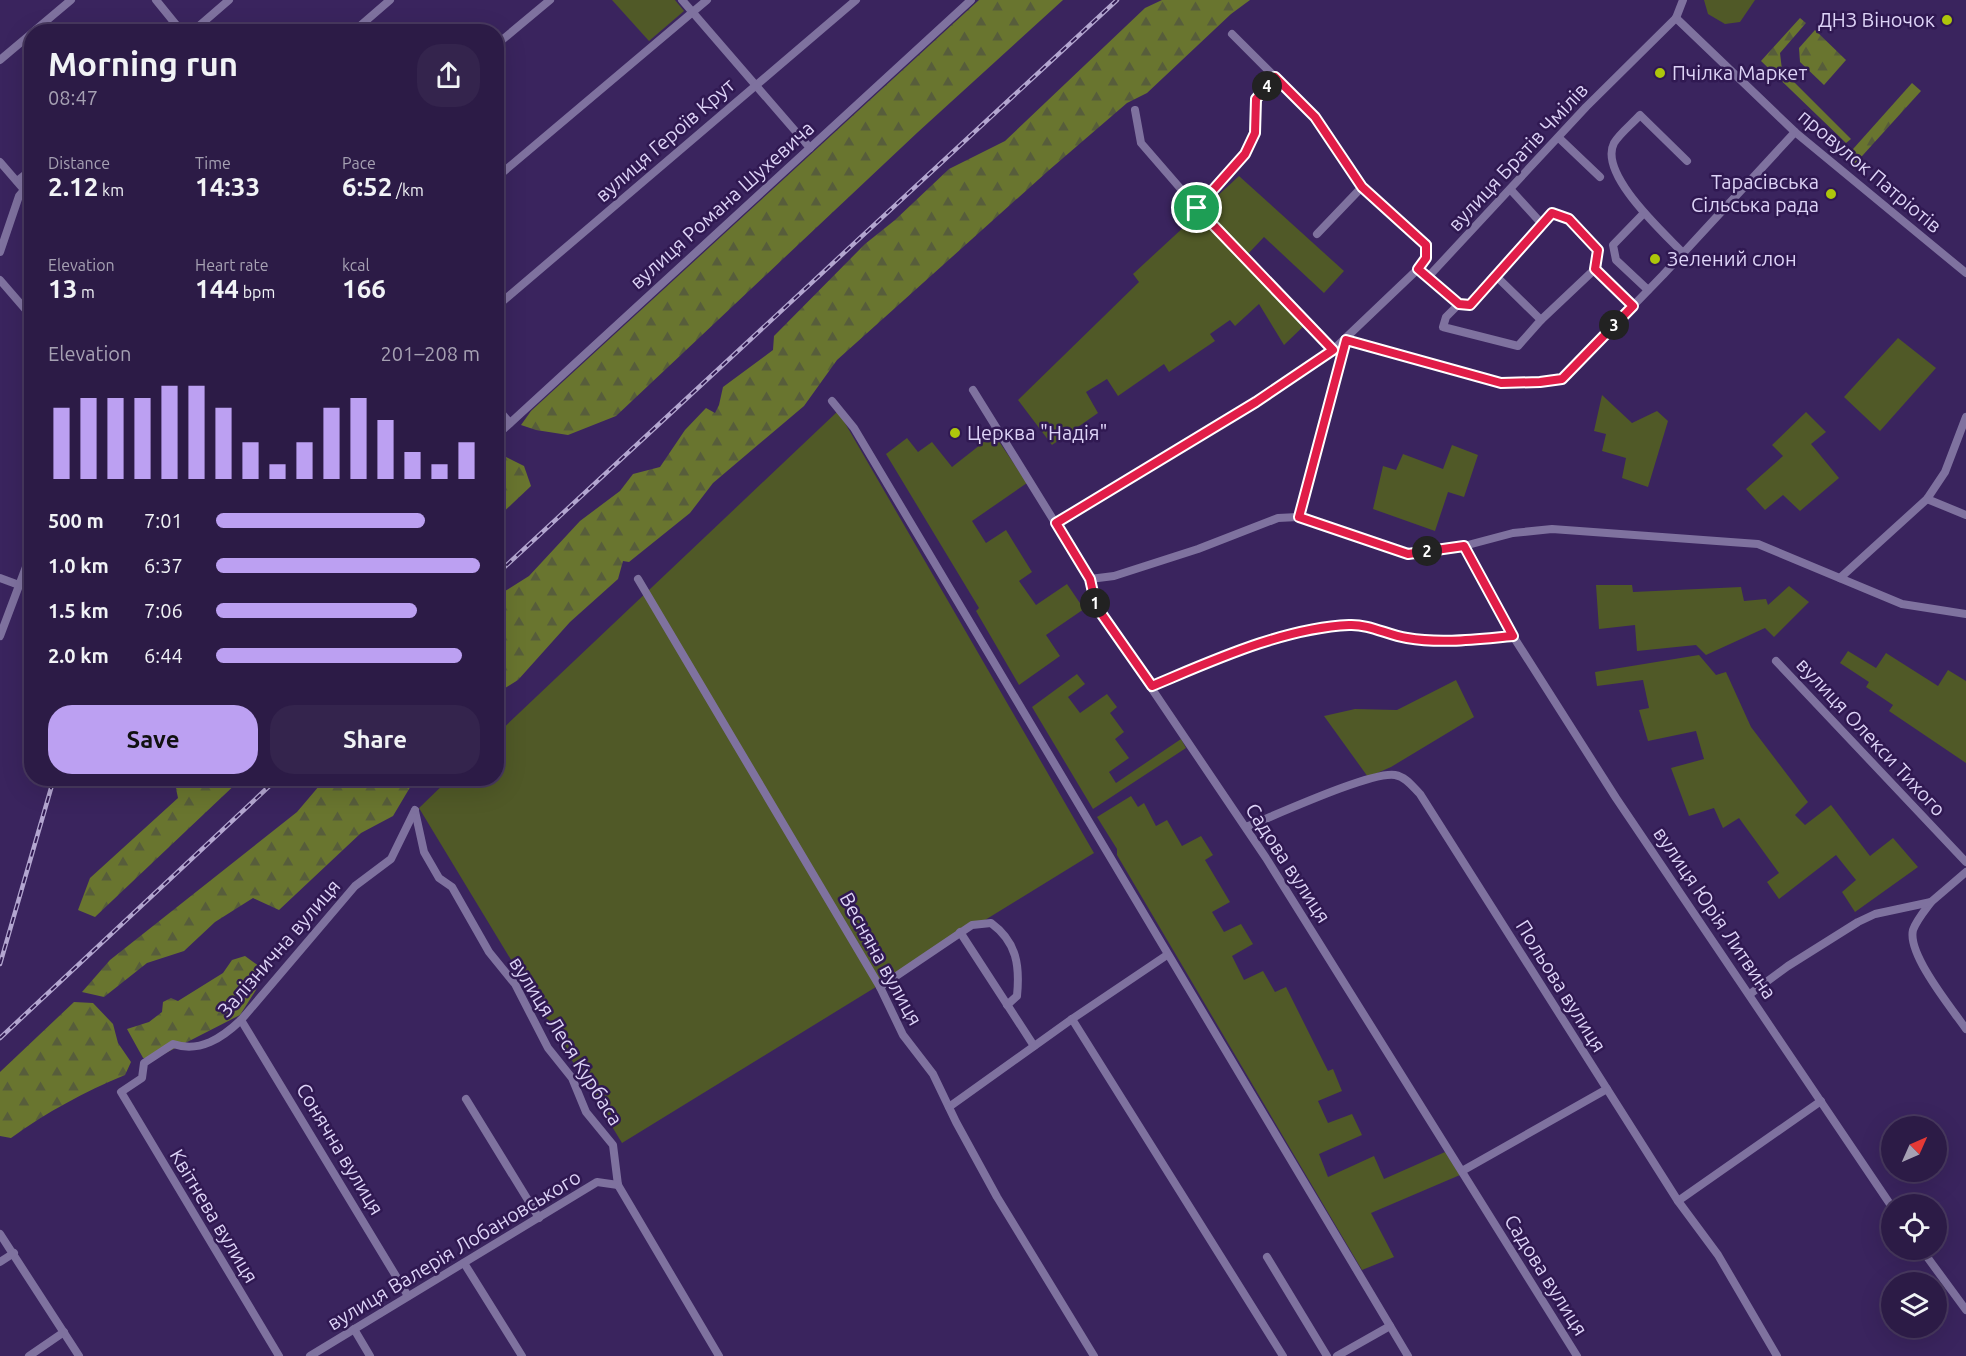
<!DOCTYPE html>
<meta charset="utf-8">
<style>
:root{--surface:#2c1b46;--page:#34244d;--text:#f1f3f6;--muted:#a6a1b3;--line:#48395f;--accent:#bca0f2}
body{margin:0;font-family:Ubuntu,sans-serif;background:var(--page);color:var(--text);height:100vh;display:flex;flex-direction:column;font-size:22px;white-space:nowrap}
*{box-sizing:border-box;margin:0}
p{font-size:20px;color:var(--muted)}
.icon{flex:none;width:33px;height:33px;fill:none;stroke:currentColor;stroke-width:2;stroke-linecap:round;stroke-linejoin:round}
.map{position:relative;flex:1;overflow:hidden}
.panel{position:absolute;left:24px;top:24px;width:480px;height:762px;display:flex;flex-direction:column;background:var(--surface);border-radius:24px;box-shadow:0 6px 24px #0002,0 0 0 2px var(--line)}
.panel>*{flex:none}
.needle{width:39px;rotate:45deg}
.controls{position:absolute;left:1881px;top:1116px;display:grid;gap:12px}
.controls a{display:grid;place-items:center;width:66px;height:66px;border-radius:50%;background:var(--surface);box-shadow:0 6px 24px #0002,0 0 0 2px var(--line);font-size:30px}
.pin{position:absolute;display:grid;place-items:center;width:51px;height:51px;color:#fff;margin:-26px;border:3px solid #fff;border-radius:50%;box-shadow:0 2px 6px #0007}
.km{position:absolute;width:30px;height:30px;margin:-15px;border-radius:50%;background:#222;color:#fff;font-size:16px;line-height:30px;text-align:center}
.round{display:grid;place-items:center;flex:none;width:63px;height:63px;border-radius:24px;background:var(--page)}
.summary{display:flex;align-items:center;justify-content:space-between;height:102px;padding:0 24px}
h1{font-size:33px;font-weight:700;line-height:45px}
.stats{display:grid;grid-template-columns:repeat(3,1fr);gap:9px;height:102px;padding:6px 24px}
.stats div{display:grid;align-content:center}
.stats b{font-size:26px;font-weight:700}
.stats small{font-size:16px;font-weight:400}
.stats p{font-size:16px}
.chart{height:168px;padding:12px 24px}
.chart p{display:flex;justify-content:space-between}
.chart svg{width:100%;height:108px;margin-top:6px;stroke:var(--accent);stroke-width:6}
.action{display:flex;gap:12px;margin-top:auto;padding:12px 24px}
.action a{flex:1;height:69px;border-radius:24px;background:var(--accent);color:#111;font-size:24px;font-weight:700;line-height:69px;text-align:center}
.action a+a{background:var(--page);color:var(--text)}
ul{padding:0 24px;list-style:none;font-size:20px}
li{display:grid;grid-template-columns:96px 72px 1fr;align-items:center;height:45px}
li i{height:15px;border-radius:8px;background:var(--accent)}
.map>svg:first-child{display:block}
.forest{fill:url(#forest-firs)}
.green{fill:#505927}
.lines{fill:none;stroke-linecap:round;stroke-linejoin:round}
.minor{stroke:#7f729f;stroke-width:8}
.rail-casing{stroke:#b3a6d0;stroke-width:4.5}
.rail{stroke:#301952;stroke-width:2;stroke-dasharray:7;stroke-linecap:butt}
.route-casing{stroke:#fff;stroke-width:12}
.route{stroke:#e11d48;stroke-width:8}
.poi-dot{fill:#aec60b;stroke:#301952;stroke-width:2}
.labels{text-anchor:middle;stroke-width:5;stroke-linejoin:round;paint-order:stroke}
.poi-label{font-size:20px;fill:#ddd3f7;stroke:#301952;text-anchor:start}
.street-label{font-size:20px;fill:#ddd3f7;stroke:#301952}
</style>
<div class="map">
<svg width="1966" height="1356" viewBox="0 0 1966 1356">
<defs>
<pattern id="forest-firs" width="22" height="20" patternUnits="userSpaceOnUse" patternTransform="scale(1.5)"><rect width="22" height="20" fill="#69752f"/><path d="M5 1l3.5 6h-7zM16 11l3.5 6h-7z" fill="#575d3b"/></pattern>
</defs>
<rect width="100%" height="100%" fill="#3a245e"/>
<g class="forest">
<path d="M979,0H1063L918,132L616,416L568,435L536,430L521,425L531,411Z"/>
<path d="M1162,0H1250L1231,14L1147,93L1127,103L1048,171L837,360L804,406L713,483L690,513L629,562L623,561L618,579L570,622L518,680L497,693V596L529,576L580,521L620,491L633,474L660,467L685,430L706,408L715,413L719,405L723,387L773,350L774,336L865,244L895,220L949,169L1005,141L1145,8Z"/>
<path d="M1800,18L1806,23L1780,53L1782,70L1851,139L1846,143L1761,61Z"/>
<path d="M1815,30L1846,60L1824,85L1800,62L1799,48Z"/>
<path d="M1912,83L1921,91L1853,166L1845,158Z"/>
<path d="M498,453L524,466L531,486L497,518Z"/>
<path d="M174,779H241L95,917L78,910L90,878L178,798Z"/>
<path d="M325,779H415L393,816L361,833L279,910L253,898L215,922L184,951L147,963L104,997L82,992L110,960L297,812Z"/>
<path d="M245,956L263,969L256,990L240,1015L152,1060L143,1058L127,1029L149,1022L162,1012L163,1002L171,998L178,1001L223,973L232,960Z"/>
<path d="M74,1002L93,1003L113,1024L118,1043L131,1062L125,1075C84,1092 47,1112 11,1138L0,1136V1072Z"/>
</g>
<g class="green">
<path d="M612,0H675L684,11L649,41Z"/>
<path d="M1704,0H1755L1740,22L1725,24L1708,14Z"/>
<path d="M1239,176L1344,271L1324,293L1264,237L1246,256L1310,320L1284,345L1259,304L1235,326L1230,320L1210,334L1215,341L1169,372L1164,364L1118,396L1107,379L1086,392L1098,413L1052,445L1018,400L1139,282L1133,274Z"/>
<path d="M1898,338L1936,368L1880,431L1844,397Z"/>
<path d="M1602,395L1632,423L1657,411L1668,421L1648,487L1622,478L1626,458L1602,451L1606,434L1594,431Z"/>
<path d="M838,411L1094,853L622,1143L419,808L449,779L496,778L497,734Z"/>
<path d="M1806,412L1826,432L1811,444L1839,478L1800,511L1783,495L1765,510L1746,489L1783,456L1772,445Z"/>
<path d="M994,434L1027,483L972,521L986,543L1006,530L1032,572L1019,581L1036,605L1067,584L1084,609L1046,635L1060,656L1019,685L976,611L979,608L886,454L907,438L918,452L932,442L952,467Z"/>
<path d="M1452,445L1478,455L1464,497L1448,492L1435,531L1373,509L1383,466L1396,470L1403,454L1443,469Z"/>
<path d="M1596,585H1632L1633,592L1741,587L1744,601L1766,599L1768,605L1789,586L1809,602L1774,637L1765,628L1706,655L1696,645L1637,651L1635,625L1599,629Z"/>
<path d="M1848,651L1876,668L1886,653L1938,686L1948,670L1966,681V763L1889,711L1893,705L1866,687L1869,682L1840,663Z"/>
<path d="M1699,655L1716,675L1726,672L1751,727L1808,802L1795,815L1805,825L1831,805L1870,856L1893,838L1918,867L1855,912L1842,892L1856,880L1836,855L1779,899L1767,882L1779,873L1739,818L1723,828L1714,808L1689,816L1671,768L1704,759L1696,731L1648,741L1639,710L1649,708L1643,680L1597,686L1595,672Z"/>
<path d="M1077,674L1085,684L1068,697L1080,713L1107,694L1117,707L1110,713L1124,732L1115,739L1129,758L1109,772L1116,783L1181,739L1186,748L1093,809L1032,707Z"/>
<path d="M1456,680L1474,717L1391,767L1368,777L1324,716L1355,709L1397,710Z"/>
<path d="M1131,796L1138,807L1144,803L1156,826L1167,820L1182,846L1201,836L1213,855L1205,860L1230,902L1212,912L1224,932L1241,924L1253,944L1232,956L1244,980L1263,971L1275,992L1286,987L1328,1071L1333,1069L1342,1091L1318,1101L1328,1123L1352,1114L1362,1135L1319,1154L1328,1177L1374,1156L1384,1179L1445,1152L1460,1175L1371,1213L1394,1257L1362,1270L1117,855V849L1097,817Z"/>
</g>
<g class="lines">
<g class="minor">
<path d="M156,0L182,32"/>
<path d="M682,0L810,148"/>
<path d="M1676,18L1795,132L1966,273"/>
<path d="M1676,18L1683,0"/>
<path d="M33,32L71,0"/>
<path d="M192,32L229,0"/>
<path d="M353,32L390,0"/>
<path d="M1232,34L1315,117L1362,187L1426,245V258L1418,269"/>
<path d="M496,45L550,0"/>
<path d="M0,60L32,33"/>
<path d="M1135,110L1141,143L1219,233L1333,350"/>
<path d="M1559,138L1600,177"/>
<path d="M0,162L32,199"/>
<path d="M496,178L707,0"/>
<path d="M17,181L32,169"/>
<path d="M1197,208L1245,154L1255,133V99L1275,77"/>
<path d="M1644,213L1613,245L1616,260L1648,290"/>
<path d="M1541,223L1552,213L1569,219L1598,250L1595,269"/>
<path d="M1317,234L1362,187"/>
<path d="M0,252L19,196L24,190"/>
<path d="M1683,253C1664,233 1598,174 1614,143C1620,133 1632,124 1640,115L1687,161"/>
<path d="M1429,276L1459,304L1470,305L1541,223L1511,190"/>
<path d="M0,280L32,317"/>
<path d="M1459,304L1446,317L1443,327L1518,346L1541,320L1496,276"/>
<path d="M496,307L856,0"/>
<path d="M1541,320L1595,269L1633,306"/>
<path d="M973,390L1090,579L1096,606L1266,858L1577,1356"/>
<path d="M832,401L854,428L1408,1356"/>
<path d="M496,407L510,423"/>
<path d="M496,436L971,0"/>
<path d="M1927,499L1966,515"/>
<path d="M1298,517L1346,340L1501,383L1562,379L1663,275L1795,132"/>
<path d="M1056,523L1256,402L1333,350L1418,269L1429,276L1586,107L1676,18"/>
<path d="M1464,546L1513,636L1616,798L1892,1207"/>
<path d="M0,578L19,585"/>
<path d="M1840,578L1927,499L1945,472L1966,417"/>
<path d="M638,579L880,987L903,1035L933,1074L956,1122L997,1197L1094,1356"/>
<path d="M1090,579L1114,576L1198,549L1278,518L1298,517L1408,554L1464,546L1513,533L1552,529L1758,544L1902,604L1966,614"/>
<path d="M0,636L32,551"/>
<path d="M1776,661L1966,862"/>
<path d="M1152,686C1212,661 1283,628 1349,625C1370,624 1387,635 1407,638C1442,644 1478,639 1513,636"/>
<path d="M415,811L424,852L439,878L452,887L489,952L515,984L548,1048L572,1078L586,1112L613,1145L618,1185L719,1356"/>
<path d="M1246,827C1274,816 1371,771 1395,775C1406,777 1412,786 1420,794L1678,1201L1718,1255L1777,1356"/>
<path d="M1931,902C1925,910 1916,921 1913,930C1907,954 1952,1009 1966,1029"/>
<path d="M960,932L1034,1046"/>
<path d="M880,987L972,925L991,923C1017,942 1020,966 1017,996L1007,1005"/>
<path d="M1750,994L1788,966L1858,922L1875,914L1931,902L1966,872"/>
<path d="M1072,1019L1283,1356"/>
<path d="M241,1020L408,1296"/>
<path d="M466,1099L539,1218"/>
<path d="M949,1107L1072,1019L1167,955"/>
<path d="M1462,1171L1607,1089"/>
<path d="M1678,1201L1821,1101"/>
<path d="M0,1234L79,1356"/>
<path d="M1922,1250L1966,1310"/>
<path d="M1267,1257L1327,1356"/>
<path d="M0,1262L14,1253"/>
<path d="M464,1263L522,1356"/>
<path d="M354,1329L370,1356"/>
<path d="M29,1356L64,1332"/>
<path d="M279,1356L121,1092L142,1078L144,1063L173,1044C200,1053 222,1038 241,1020L355,886L391,859L415,810"/>
<path d="M310,1356L597,1182L618,1185"/>
<path d="M1337,1356L1390,1326"/>
</g>
<g class="rail-casing">
<g id="rail">
<path d="M496,575L1117,0"/>
<path d="M0,964L54,778"/>
<path d="M0,1038L278,778"/>
</g>
</g>
<use href="#rail" class="rail"/>
</g>
<g class="lines">
<g class="route-casing">
<path id="route" d="M1275,77L1315,117L1362,187L1426,245V258L1418,269L1459,304L1470,305L1552,213L1569,219L1598,250L1595,269L1633,306L1562,379L1540,382L1501,383L1346,340L1299,517L1408,554L1464,546L1513,636C1478,639 1442,644 1407,638C1387,635 1370,624 1349,625C1283,628 1212,661 1152,686L1096,606L1090,579L1056,523L1256,402L1333,350L1197,208L1245,154L1255,133L1256,99Z"/>
</g>
<use href="#route" class="route"/>
</g>
<g class="poi-dot">
<circle cx="1947" cy="20" r="6"/>
<circle cx="1660" cy="73" r="6"/>
<circle cx="1831" cy="194" r="6"/>
<circle cx="1655" cy="259" r="6"/>
<circle cx="955" cy="433" r="6"/>
</g>
<g class="labels">
<g class="poi-label">
<text x="1935" y="27" text-anchor="end">ДНЗ Віночок</text>
<text x="1672" y="80">Пчілка Маркет</text>
<text x="1819" y="189" text-anchor="end">Тарасівська<tspan x="1819" dy="23">Сільська рада</tspan></text>
<text x="1667" y="266">Зелений слон</text>
<text x="967" y="440">Церква "Надія"</text>
</g>
<g class="street-label">
<text transform="translate(665 140) rotate(-41)" y="7">вулиця Героїв Крут</text>
<text transform="translate(1518 157) rotate(-47)" y="7">вулиця Братів Чмілів</text>
<text transform="translate(1870 171) rotate(40)" y="7">провулок Патріотів</text>
<text transform="translate(722 205) rotate(-42)" y="7">вулиця Романа Шухевича</text>
<text transform="translate(1871 737) rotate(47)" y="7">вулиця Олекси Тихого</text>
<text transform="translate(1288 863) rotate(57)" y="7">Садова вулиця</text>
<text transform="translate(1715 913) rotate(56)" y="7">вулиця Юрія Литвина</text>
<text transform="translate(279 948) rotate(-49)" y="7">Залізнична вулиця</text>
<text transform="translate(881 959) rotate(61)" y="7">Весняна вулиця</text>
<text transform="translate(1561 986) rotate(58)" y="7">Польова вулиця</text>
<text transform="translate(566 1041) rotate(58)" y="7">вулиця Леся Курбаса</text>
<text transform="translate(340 1149) rotate(59)" y="7">Сонячна вулиця</text>
<text transform="translate(214 1216) rotate(59)" y="7">Квітнева вулиця</text>
<text transform="translate(454 1250) rotate(-31)" y="7">вулиця Валерія Лобановського</text>
<text transform="translate(1546 1275) rotate(58)" y="7">Садова вулиця</text>
</g>
</g>
</svg>
<div class="controls">
<a><svg class="needle" viewBox="-14 -14 28 28"><path d="M0-13l5 13h-10z" fill="#e53935"/><path d="M0 13l5-13h-10z" fill="#a6a1b3"/></svg></a>
<a><svg class="icon" aria-label="locate" viewBox="0 0 24 24"><circle cx="12" cy="12" r="6"/><path d="M12 2v4M12 18v4M2 12h4M18 12h4"/></svg></a>
<a><svg class="icon" aria-label="layers" viewBox="0 0 24 24"><path d="M12 4l9 5-9 5-9-5zM3 14l9 5 9-5"/></svg></a>
</div>
<div class="pin" style="left:1197px;top:208px;background:#1e9e55"><svg class="icon" aria-label="arrive" viewBox="0 0 24 24"><path d="M6 21V4h12l-3 4 3 4H6"/></svg></div>
<b class="km" style="left:1095px;top:603px">1</b>
<b class="km" style="left:1427px;top:551px">2</b>
<b class="km" style="left:1614px;top:325px">3</b>
<b class="km" style="left:1267px;top:86px">4</b>
<section class="panel">
<div class="summary"><div><h1>Morning run</h1><p>08:47</p></div><a class="round"><svg class="icon" aria-label="share" viewBox="0 0 24 24"><path d="M12 15V3M7 8l5-5 5 5M5 13v7h14v-7"/></svg></a></div>
<div class="stats">
<div><p>Distance</p><b>2.12<small> km</small></b></div>
<div><p>Time</p><b>14:33</b></div>
<div><p>Pace</p><b>6:52<small> /km</small></b></div>
</div>
<div class="stats">
<div><p>Elevation</p><b>13<small> m</small></b></div>
<div><p>Heart rate</p><b>144<small> bpm</small></b></div>
<div><p>kcal</p><b>166</b></div>
</div>
<div class="chart"><p><span>Elevation</span>201–208 m</p>
<svg viewBox="0 0 160 44" preserveAspectRatio="none"><path d="M5 44V15M15 44V11M25 44V11M35 44V11M45 44V6M55 44V6M65 44V15M75 44V29M85 44V38M95 44V29M105 44V15M115 44V11M125 44V20M135 44V33M145 44V38M155 44V29"/></svg>
</div>
<ul>
<li><b>500 m</b>7:01<i style="width:79%"></i></li>
<li><b>1.0 km</b>6:37<i style="width:100%"></i></li>
<li><b>1.5 km</b>7:06<i style="width:76%"></i></li>
<li><b>2.0 km</b>6:44<i style="width:93%"></i></li>
</ul>
<div class="action"><a>Save</a><a>Share</a></div>
</section>
</div>
